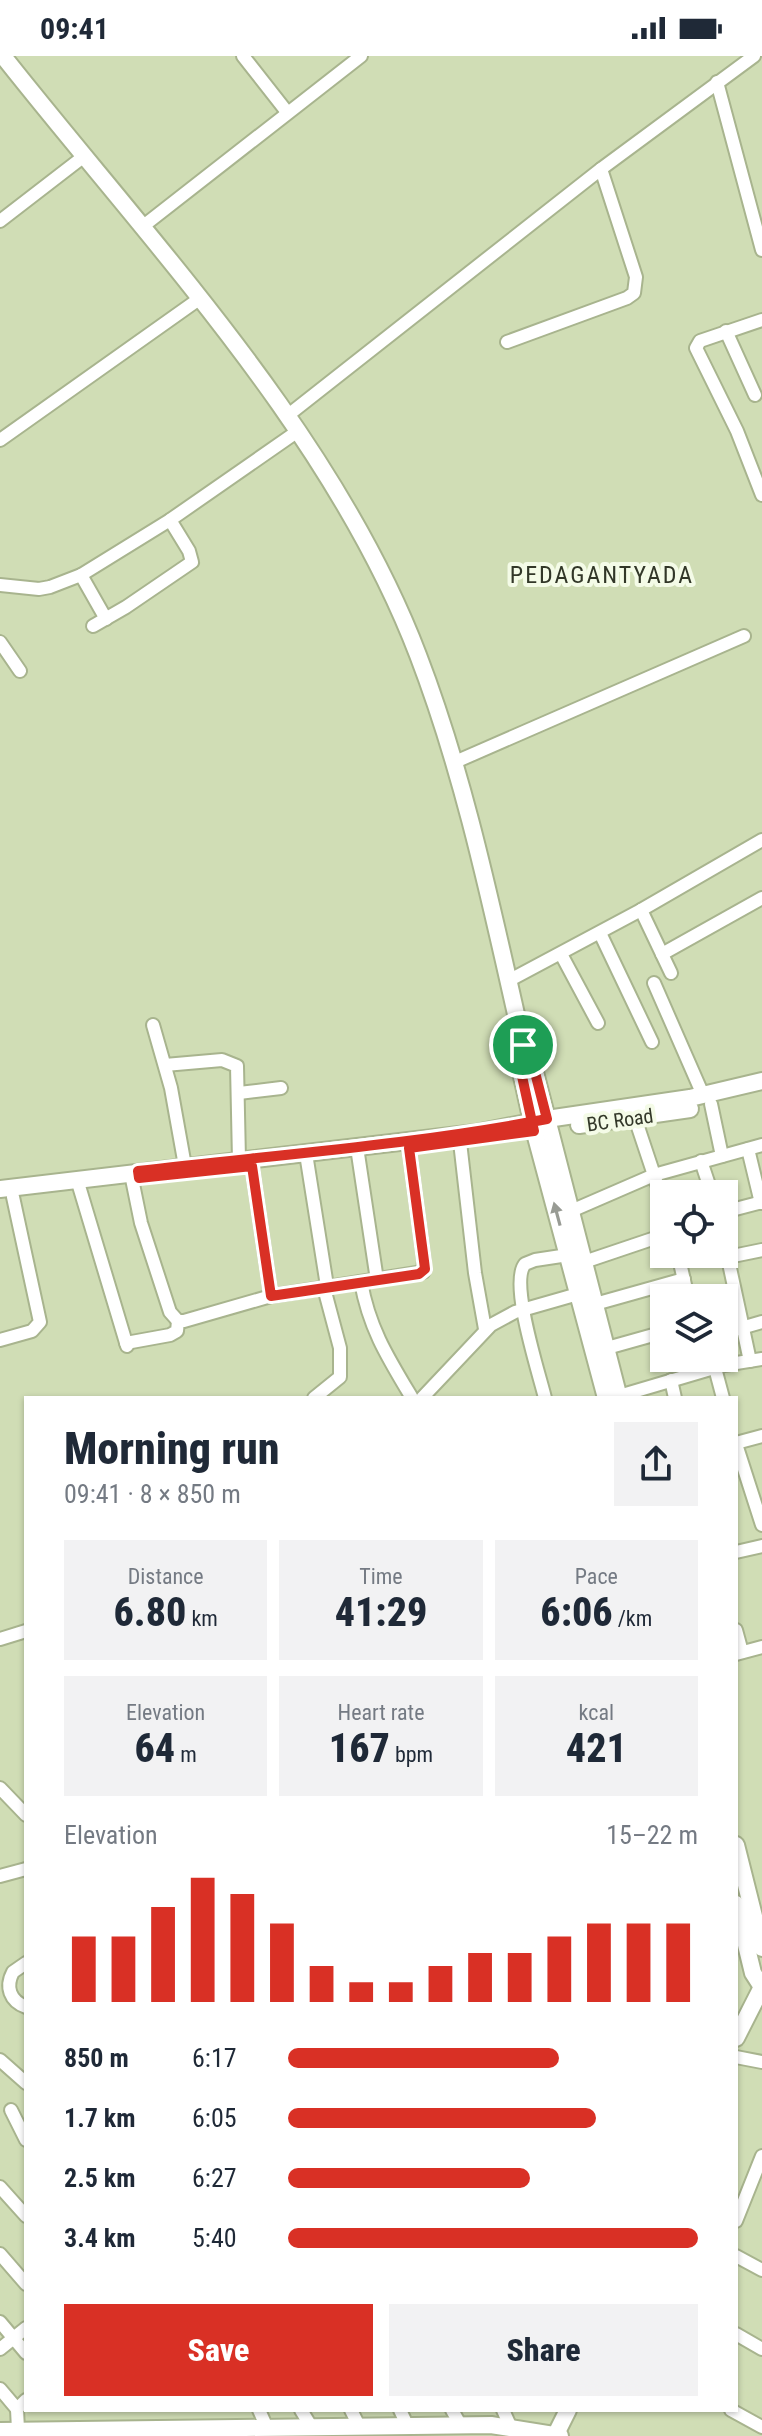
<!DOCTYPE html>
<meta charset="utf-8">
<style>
:root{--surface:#fff;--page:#f2f2f3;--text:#1f2937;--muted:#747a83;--accent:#d93025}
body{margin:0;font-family:"Roboto Condensed",sans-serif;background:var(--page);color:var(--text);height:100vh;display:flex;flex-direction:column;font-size:30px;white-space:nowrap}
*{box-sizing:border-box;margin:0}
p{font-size:26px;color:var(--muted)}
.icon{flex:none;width:44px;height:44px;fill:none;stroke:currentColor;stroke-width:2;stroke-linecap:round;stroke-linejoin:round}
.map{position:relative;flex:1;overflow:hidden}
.side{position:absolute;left:24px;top:1340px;width:714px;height:1016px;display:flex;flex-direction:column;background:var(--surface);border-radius:0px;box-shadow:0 2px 6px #0004}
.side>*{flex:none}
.fabs{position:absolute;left:650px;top:1124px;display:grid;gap:16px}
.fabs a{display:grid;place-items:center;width:88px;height:88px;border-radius:0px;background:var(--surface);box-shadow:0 2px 6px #0004;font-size:40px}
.pin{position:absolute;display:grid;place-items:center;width:68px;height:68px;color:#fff;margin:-34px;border:4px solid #fff;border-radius:50%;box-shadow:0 2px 8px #0007}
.round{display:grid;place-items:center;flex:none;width:84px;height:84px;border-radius:0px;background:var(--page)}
.overview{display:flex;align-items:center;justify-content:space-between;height:136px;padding:0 40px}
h1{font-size:44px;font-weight:800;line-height:60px}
.figures{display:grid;grid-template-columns:repeat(3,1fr);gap:12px;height:136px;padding:8px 40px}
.figures div{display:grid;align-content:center;border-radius:0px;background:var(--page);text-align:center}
.figures b{font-size:40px;font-weight:800}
.figures small{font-size:22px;font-weight:400}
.figures p{font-size:22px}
.chart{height:224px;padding:16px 40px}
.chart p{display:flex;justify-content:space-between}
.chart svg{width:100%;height:144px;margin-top:8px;stroke:var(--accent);stroke-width:6}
.primary-button{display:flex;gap:16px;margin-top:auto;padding:16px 40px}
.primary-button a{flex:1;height:92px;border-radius:0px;background:var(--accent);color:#fff;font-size:32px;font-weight:800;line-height:92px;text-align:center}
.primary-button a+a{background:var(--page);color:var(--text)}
ul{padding:0 40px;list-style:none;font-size:26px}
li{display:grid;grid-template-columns:128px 96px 1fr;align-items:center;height:60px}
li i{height:20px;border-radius:10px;background:var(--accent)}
.status{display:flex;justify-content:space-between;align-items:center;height:56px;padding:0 40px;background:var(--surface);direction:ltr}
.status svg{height:22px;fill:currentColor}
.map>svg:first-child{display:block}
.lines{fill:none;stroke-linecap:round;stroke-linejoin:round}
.street-casing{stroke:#a8b48e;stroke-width:16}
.secondary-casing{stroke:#a8b48e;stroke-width:20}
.street{stroke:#fff;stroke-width:12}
.secondary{stroke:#fff;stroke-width:16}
.oneway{fill:#989b94}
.route-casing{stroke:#fff;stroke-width:16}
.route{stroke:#d93025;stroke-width:10}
.labels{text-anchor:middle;stroke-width:8;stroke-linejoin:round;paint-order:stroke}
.street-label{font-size:20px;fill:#323728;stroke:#f4fbe7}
.quarter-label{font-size:24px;letter-spacing:2px;fill:#323728;stroke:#f4fbe7}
</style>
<div class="status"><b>09:41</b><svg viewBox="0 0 49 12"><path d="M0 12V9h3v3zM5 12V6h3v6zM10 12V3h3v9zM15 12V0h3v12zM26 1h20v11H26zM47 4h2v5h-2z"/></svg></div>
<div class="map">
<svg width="762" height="2380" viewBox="0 0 762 2380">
<rect width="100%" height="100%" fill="#d0ddb5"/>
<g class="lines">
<g class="street-casing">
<g id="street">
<path d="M243,0L287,56"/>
<path d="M717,26L762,194"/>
<path d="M0,165L83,101"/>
<path d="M142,171L361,0"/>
<path d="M762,264L700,285L696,292L737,375L762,439"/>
<path d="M726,275L755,339"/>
<path d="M507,286L627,242L634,237L636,221L601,113"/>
<path d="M287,360L601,113L754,0"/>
<path d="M0,384L199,243"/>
<path d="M81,519L106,563"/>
<path d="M0,529L39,533L50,531L81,519L170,464L298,375"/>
<path d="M93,570L126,551L192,506L189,495L170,464"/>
<path d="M0,586L20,615"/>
<path d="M455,706L744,580"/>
<path d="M641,854L671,917"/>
<path d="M600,877L652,986"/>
<path d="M561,898L598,967"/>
<path d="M662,898L762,842"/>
<path d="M508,925L641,854L762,784"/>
<path d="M654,927L703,1039"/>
<path d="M153,969L171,1032L185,1110"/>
<path d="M165,1009L222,1004L237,1010L239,1104"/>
<path d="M239,1037L281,1032"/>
<path d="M711,1048L722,1100"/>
<path d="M635,1062L664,1149"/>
<path d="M460,1086L475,1217L485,1273"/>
<path d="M748,1093L761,1147"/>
<path d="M358,1098L377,1224"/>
<path d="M307,1104L327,1230L324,1232L340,1292V1321L314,1342"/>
<path d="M701,1105L712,1138"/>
<path d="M252,1110L271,1240"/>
<path d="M132,1123L141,1167L170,1256L178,1265H184L271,1240L423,1216L424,1205L409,1092"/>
<path d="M79,1130L127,1290"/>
<path d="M571,1155L654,1119L762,1089"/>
<path d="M724,1156L762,1146"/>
<path d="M724,1184L750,1305"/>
<path d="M678,1198L688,1242"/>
<path d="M728,1201L762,1194"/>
<path d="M584,1206L664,1179"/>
<path d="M361,1226C369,1272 388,1302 412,1342"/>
<path d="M595,1248L684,1223"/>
<path d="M724,1277L762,1266"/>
<path d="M0,1284L32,1275L40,1266L13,1141"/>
<path d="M126,1287L170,1279L177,1275L178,1265"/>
<path d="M607,1292L664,1276"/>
<path d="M715,1312L723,1342"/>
<path d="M671,1324L675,1342"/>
<path d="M610,1340H619L724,1309L762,1303"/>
<path d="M422,1342L491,1269L515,1256L578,1238"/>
<path d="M545,1342C539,1317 509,1226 525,1208L535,1204L568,1199"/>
<path d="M736,1387L762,1380"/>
<path d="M736,1388L762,1469"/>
<path d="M736,1496L762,1490"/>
<path d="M736,1574L742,1596"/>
<path d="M0,1583L26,1575"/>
<path d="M736,1598L762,1591"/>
<path d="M0,1732L26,1759"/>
<path d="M0,1820L26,1813"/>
<path d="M26,1907L13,1916C5,1931 10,1945 26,1951"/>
<path d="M736,2001L762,2006"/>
<path d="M0,2004L26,2027"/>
<path d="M11,2054L26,2084"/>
<path d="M0,2131L26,2160"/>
<path d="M736,2165L762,2100"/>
<path d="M0,2198L26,2228"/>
<path d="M736,2200L762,2214"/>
<path d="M0,2266L26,2297"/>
<path d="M736,2278L762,2293"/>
<path d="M0,2293L26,2272"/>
<path d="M0,2333L17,2353"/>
<path d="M259,2354L267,2372"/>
<path d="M301,2354L312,2372"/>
<path d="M351,2354L360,2372"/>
<path d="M400,2354L408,2371"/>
<path d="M452,2354L461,2370"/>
<path d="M503,2354L511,2372"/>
<path d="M731,2354L762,2371"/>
<path d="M18,2374L17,2353L26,2344"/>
</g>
</g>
<g class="secondary-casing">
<g id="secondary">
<path d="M3,0C149,185 333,376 418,599C466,724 493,858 523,989L530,997L619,1342"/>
<path d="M523,989L518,1002L532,1066L606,1342"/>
<path d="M579,1069L690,1053"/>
<path d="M0,1133L476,1077L547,1063L690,1042L762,1025"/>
<path d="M736,1789L762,1892"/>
<path d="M736,1848L753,1917L762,1931"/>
<path d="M736,1982L762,1931"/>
<path d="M0,2375L491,2369L560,2380"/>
<path d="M555,2380L568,2354"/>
</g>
</g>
<use href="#street" class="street"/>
<use href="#secondary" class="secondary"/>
</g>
<defs><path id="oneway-solid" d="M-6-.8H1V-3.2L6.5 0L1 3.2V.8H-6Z" transform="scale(2)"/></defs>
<use class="oneway" href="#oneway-solid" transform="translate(557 1158) rotate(-105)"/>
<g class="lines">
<g class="route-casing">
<path id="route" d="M523,989L518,1002L532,1066L534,1075L409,1092L424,1205L425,1213L419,1218L271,1240L252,1110L139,1122L138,1115C274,1099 412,1089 547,1063L530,997L523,989"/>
</g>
<use href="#route" class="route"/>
</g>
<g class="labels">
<g class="street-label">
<text transform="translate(620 1064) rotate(-8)" y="7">BC Road</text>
</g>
<g class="quarter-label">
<text x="602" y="527">PEDAGANTYADA</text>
</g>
</g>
</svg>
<div class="fabs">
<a><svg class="icon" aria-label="locate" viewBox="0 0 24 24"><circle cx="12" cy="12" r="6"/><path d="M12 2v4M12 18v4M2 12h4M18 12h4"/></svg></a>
<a><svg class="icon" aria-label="layers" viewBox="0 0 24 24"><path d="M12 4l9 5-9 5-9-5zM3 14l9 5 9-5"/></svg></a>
</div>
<div class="pin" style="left:523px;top:989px;background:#1e9e55"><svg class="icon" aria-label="arrive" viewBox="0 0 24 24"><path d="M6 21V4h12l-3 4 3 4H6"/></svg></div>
<section class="side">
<div class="overview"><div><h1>Morning run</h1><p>09:41 · 8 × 850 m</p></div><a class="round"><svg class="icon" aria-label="share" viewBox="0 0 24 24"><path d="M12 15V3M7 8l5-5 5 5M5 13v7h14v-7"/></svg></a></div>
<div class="figures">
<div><p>Distance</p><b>6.80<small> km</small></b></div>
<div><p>Time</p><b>41:29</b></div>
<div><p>Pace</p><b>6:06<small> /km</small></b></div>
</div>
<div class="figures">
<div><p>Elevation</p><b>64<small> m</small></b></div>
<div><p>Heart rate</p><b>167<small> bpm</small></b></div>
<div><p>kcal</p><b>421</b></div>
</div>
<div class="chart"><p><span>Elevation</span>15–22 m</p>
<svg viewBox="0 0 160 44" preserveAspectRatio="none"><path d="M5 44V24M15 44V24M25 44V15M35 44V6M45 44V11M55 44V20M65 44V33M75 44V38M85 44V38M95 44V33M105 44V29M115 44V29M125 44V24M135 44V20M145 44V20M155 44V20"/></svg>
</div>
<ul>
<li><b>850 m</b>6:17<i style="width:66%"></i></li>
<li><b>1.7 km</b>6:05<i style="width:75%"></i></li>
<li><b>2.5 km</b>6:27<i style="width:59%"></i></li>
<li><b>3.4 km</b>5:40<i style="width:100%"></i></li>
</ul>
<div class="primary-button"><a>Save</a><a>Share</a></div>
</section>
</div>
